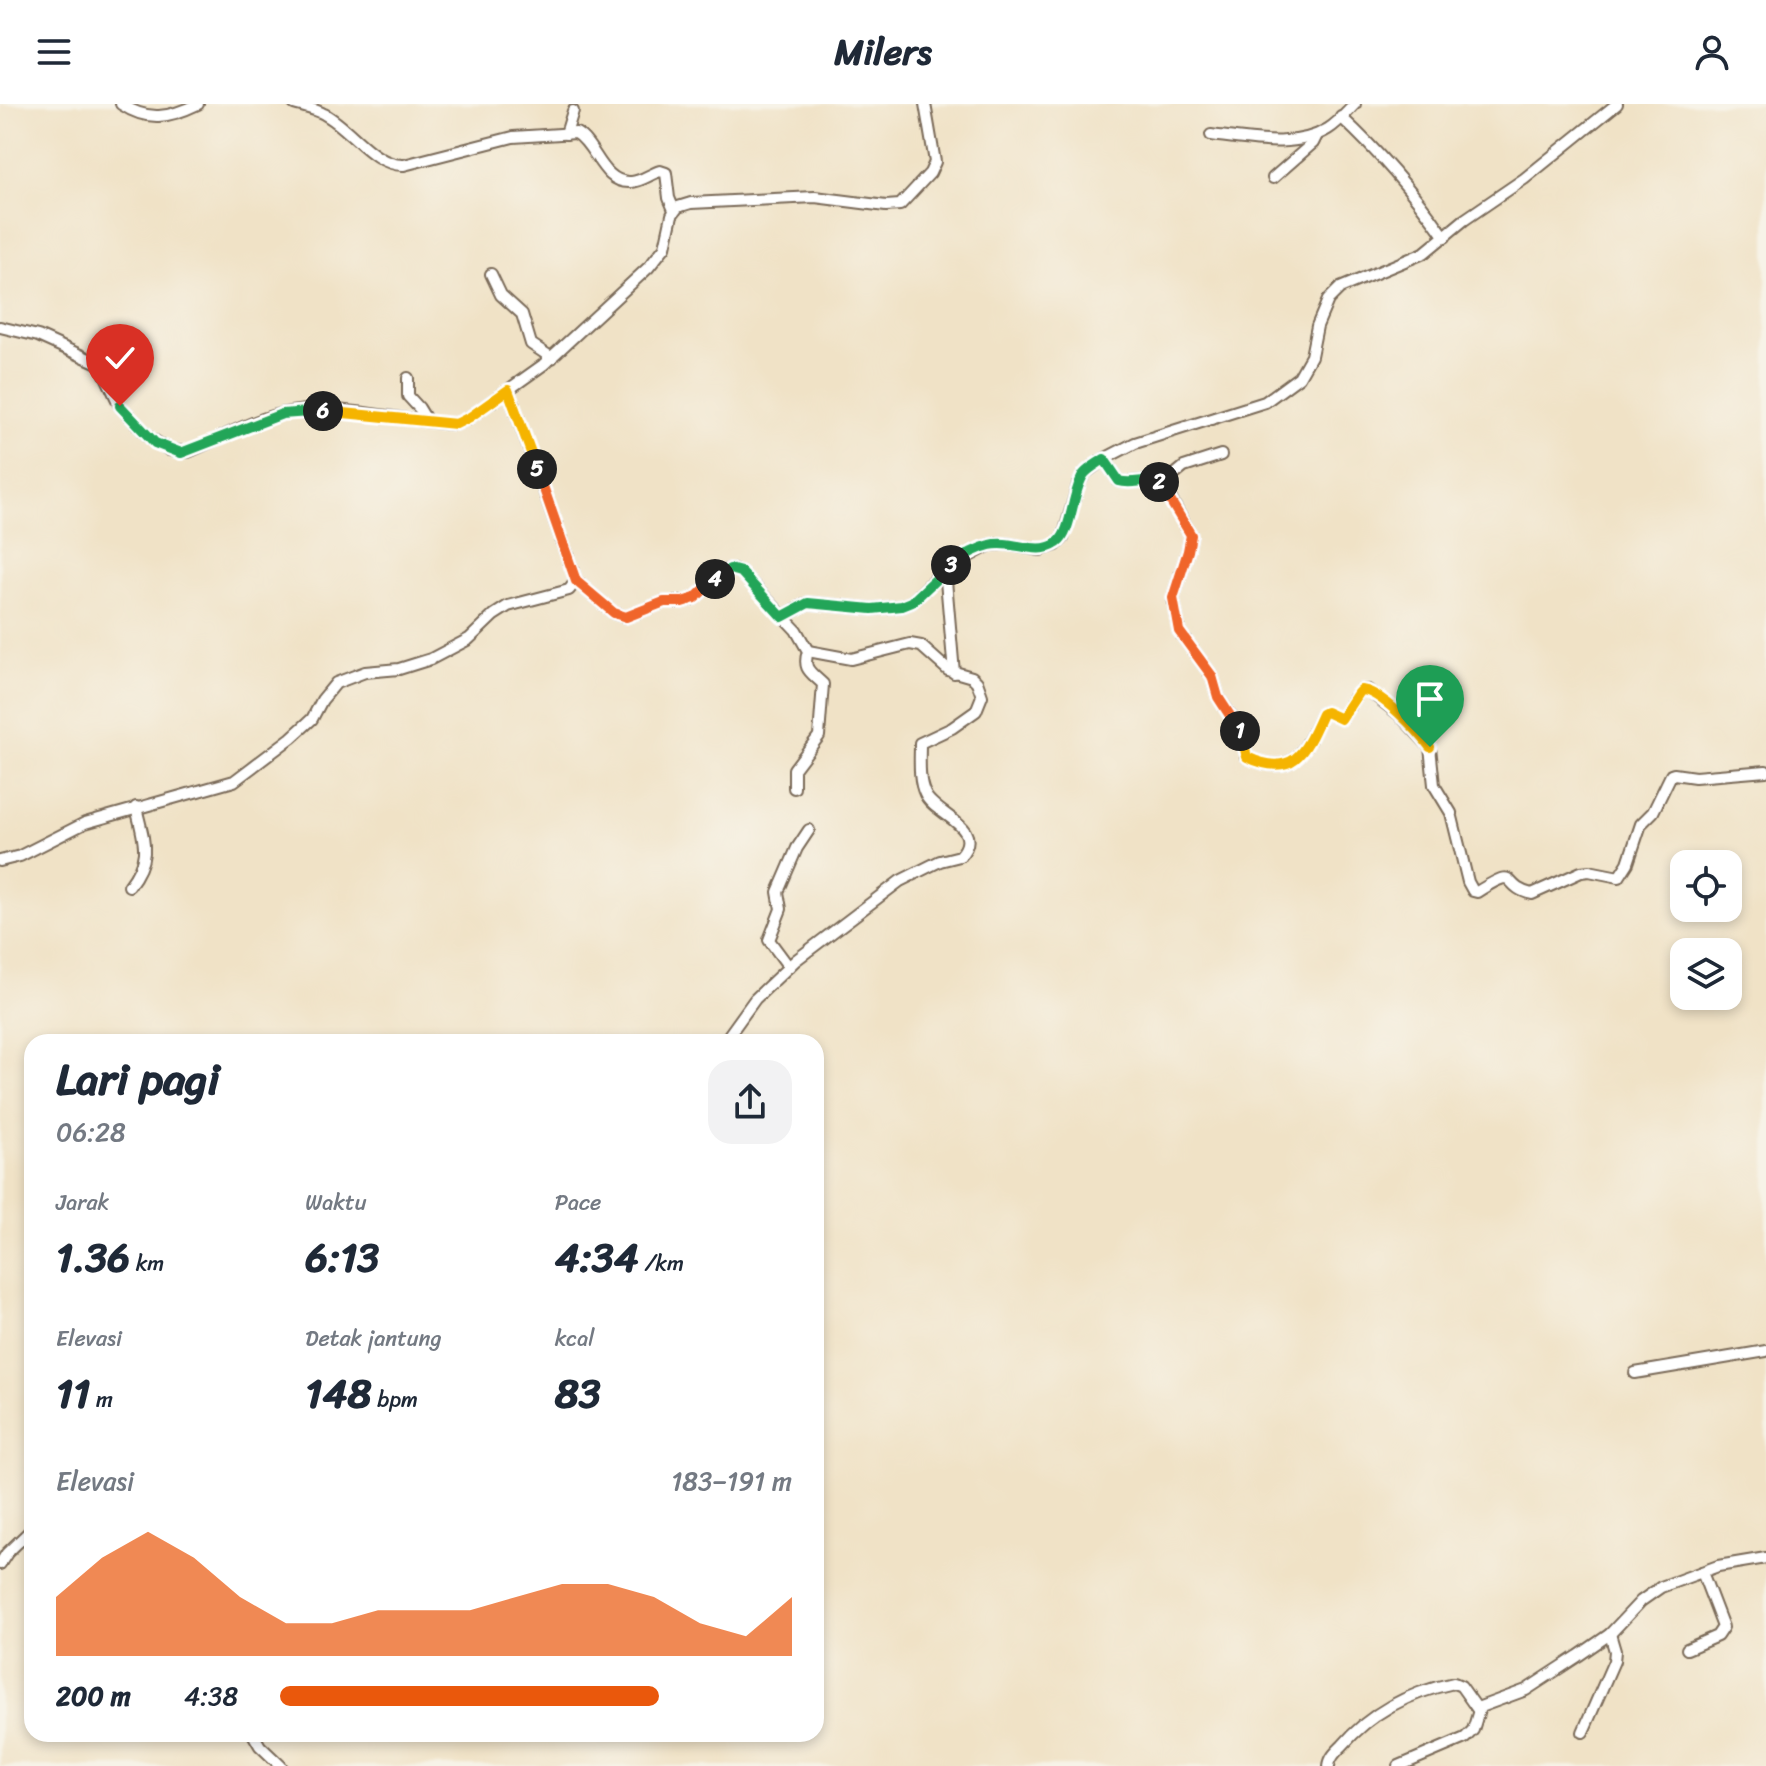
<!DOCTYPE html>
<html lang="id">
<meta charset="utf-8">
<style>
:root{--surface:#fff;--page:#f2f2f3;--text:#1f2937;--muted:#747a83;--accent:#ea580c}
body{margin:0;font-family:Sriracha,sans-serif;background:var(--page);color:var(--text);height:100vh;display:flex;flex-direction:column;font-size:30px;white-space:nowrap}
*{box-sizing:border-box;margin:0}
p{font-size:26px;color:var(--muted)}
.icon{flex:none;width:44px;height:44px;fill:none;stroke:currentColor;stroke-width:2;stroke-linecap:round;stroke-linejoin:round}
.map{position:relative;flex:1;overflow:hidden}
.panel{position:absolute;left:24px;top:930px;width:800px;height:708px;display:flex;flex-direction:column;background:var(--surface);border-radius:24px;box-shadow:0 4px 12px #0003}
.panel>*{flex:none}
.buttons{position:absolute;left:1670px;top:746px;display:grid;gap:16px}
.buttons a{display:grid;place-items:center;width:72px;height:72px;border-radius:16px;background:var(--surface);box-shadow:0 4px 12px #0003;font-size:40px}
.pin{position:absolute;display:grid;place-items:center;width:68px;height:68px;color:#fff;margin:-82px -34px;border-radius:50% 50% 50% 0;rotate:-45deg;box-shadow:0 0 8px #0007}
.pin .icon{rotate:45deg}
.km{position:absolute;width:40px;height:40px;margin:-20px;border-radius:50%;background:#222;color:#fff;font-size:22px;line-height:40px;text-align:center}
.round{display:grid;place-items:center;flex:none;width:84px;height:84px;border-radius:24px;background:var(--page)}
.head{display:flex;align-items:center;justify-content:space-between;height:136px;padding:0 32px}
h1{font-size:44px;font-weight:800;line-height:60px}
.metrics{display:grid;grid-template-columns:repeat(3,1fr);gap:12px;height:136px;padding:8px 32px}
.metrics div{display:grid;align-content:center}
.metrics b{font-size:40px;font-weight:800}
.metrics small{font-size:22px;font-weight:400}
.metrics p{font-size:22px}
.chart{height:224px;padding:16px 32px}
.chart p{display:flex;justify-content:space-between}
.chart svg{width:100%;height:144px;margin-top:8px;fill:var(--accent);opacity:.7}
ul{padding:0 32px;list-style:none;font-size:26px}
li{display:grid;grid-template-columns:128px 96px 1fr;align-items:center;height:60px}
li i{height:20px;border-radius:10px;background:var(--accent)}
header{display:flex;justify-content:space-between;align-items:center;height:104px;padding:0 32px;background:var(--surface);font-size:36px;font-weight:800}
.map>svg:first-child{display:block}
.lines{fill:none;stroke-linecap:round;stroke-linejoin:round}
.street-casing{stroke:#7a6a59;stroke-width:14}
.street{stroke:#fff;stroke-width:10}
.split-1-casing{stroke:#fff;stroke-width:16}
.split-2-casing{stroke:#fff;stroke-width:16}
.split-3-casing{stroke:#fff;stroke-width:16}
.split-4-casing{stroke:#fff;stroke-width:16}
.split-5-casing{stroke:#fff;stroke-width:16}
.split-6-casing{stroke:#fff;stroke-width:16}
.split-7-casing{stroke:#fff;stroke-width:16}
.split-1{stroke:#f5b400;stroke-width:10}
.split-2{stroke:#f0652b;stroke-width:10}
.split-3{stroke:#22a559;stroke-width:10}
.split-4{stroke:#22a559;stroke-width:10}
.split-5{stroke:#f0652b;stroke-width:10}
.split-6{stroke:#f5b400;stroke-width:10}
.split-7{stroke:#22a559;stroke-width:10}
</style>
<header><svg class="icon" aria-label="menu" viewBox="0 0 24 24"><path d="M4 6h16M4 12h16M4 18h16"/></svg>Milers<svg class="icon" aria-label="person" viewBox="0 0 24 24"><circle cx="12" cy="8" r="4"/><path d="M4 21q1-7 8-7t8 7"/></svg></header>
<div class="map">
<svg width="1766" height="1662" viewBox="0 0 1766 1662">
<rect width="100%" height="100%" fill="#f7f3e8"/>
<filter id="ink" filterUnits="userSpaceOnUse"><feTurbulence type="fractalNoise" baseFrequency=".0125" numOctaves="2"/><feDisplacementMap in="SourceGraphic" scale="16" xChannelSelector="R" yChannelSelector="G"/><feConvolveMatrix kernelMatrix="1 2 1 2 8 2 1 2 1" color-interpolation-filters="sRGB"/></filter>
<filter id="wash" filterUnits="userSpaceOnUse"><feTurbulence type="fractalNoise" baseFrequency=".006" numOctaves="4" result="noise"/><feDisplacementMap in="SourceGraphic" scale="32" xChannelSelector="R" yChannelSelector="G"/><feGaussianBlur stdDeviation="1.8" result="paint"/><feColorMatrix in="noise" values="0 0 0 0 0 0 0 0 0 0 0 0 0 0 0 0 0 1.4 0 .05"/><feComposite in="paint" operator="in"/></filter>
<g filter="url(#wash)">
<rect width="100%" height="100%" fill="#f0e2c6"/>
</g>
<g filter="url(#ink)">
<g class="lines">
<g class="street-casing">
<g id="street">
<path d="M121,0C148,18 169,14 198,0"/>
<path d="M294,0C304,3 315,5 324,10C351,24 373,62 404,61L513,33L576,29C596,40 602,80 631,78C641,78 650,70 660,67L666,69L669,94L674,106"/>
<path d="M1341,13C1381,50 1414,89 1445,133"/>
<path d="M566,30L573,7"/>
<path d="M1211,31C1248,35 1294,46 1328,25C1338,19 1347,8 1355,0"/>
<path d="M1273,74L1313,39L1317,31"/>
<path d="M491,170L501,191L522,210L531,240L552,254"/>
<path d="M0,223L38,232L100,260L120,302L149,333L169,346L188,348C221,335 255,313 291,308C345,299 401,318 456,320L470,313L543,261L649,163L665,143L672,111L678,103L691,99L815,93L886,102L900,101L930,69L935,58L925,0"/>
<path d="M408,274V292L419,304L427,317"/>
<path d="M1104,355L1119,377C1133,381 1147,373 1161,378L1191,431L1188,447L1173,494L1179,527L1212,572L1218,593L1240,625L1247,653C1294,675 1304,648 1322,610L1326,608L1341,615L1358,589L1361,586H1368L1400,611L1430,643L1434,681L1451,709L1468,778L1473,787L1477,788C1522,760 1498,782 1532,790L1581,768L1589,767L1619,773L1628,759L1641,720L1653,708L1671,671L1674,670L1695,673L1766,667"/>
<path d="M1162,381L1184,363L1221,351"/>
<path d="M945,465L954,569"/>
<path d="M576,477L614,509L626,513L664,498H682L695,494L724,467L730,465L741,468L796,526L808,547C802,566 811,568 823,580L819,632L794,665V684"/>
<path d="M782,513L808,499L872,505L902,502L912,498L945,465L990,441L1006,440L1040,446L1056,441L1063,434L1078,381L1085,369L1104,355L1135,339L1265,298L1299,273L1311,252L1317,222L1328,196L1340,184L1424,149L1464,116L1524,75L1617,0"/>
<path d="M0,757L20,752L85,719L234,677L291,634L312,615L322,596L336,579L365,568L399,565L431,555L469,535L494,511L508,502L569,486L576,477L572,465L508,286"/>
<path d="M129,782C152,752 144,738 136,703"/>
<path d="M789,863L769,836L781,805L778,788L797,744L809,726"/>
<path d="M724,938L755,895L796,856L900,777L940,757L960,752C987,723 934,711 925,690C918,676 920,655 920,639L952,624L976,607L982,592L977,578L972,573L948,566L921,542L910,540L851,555L808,547"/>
<path d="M1635,1269L1766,1247"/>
<path d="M0,1460L7,1449L32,1425"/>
<path d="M1687,1545L1717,1532L1723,1523L1702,1468"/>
<path d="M1583,1628L1614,1557L1615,1547L1610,1530"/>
<path d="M253,1630L260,1642L281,1662"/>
<path d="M1329,1662C1330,1653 1336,1648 1342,1642C1371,1608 1411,1588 1454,1579L1461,1582L1478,1606"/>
<path d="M1399,1662L1465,1634L1473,1626L1480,1603L1526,1586L1578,1552L1610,1530L1641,1497L1661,1483L1718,1462L1766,1454"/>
</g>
</g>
<use href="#street" class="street"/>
</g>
</g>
<g class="lines" filter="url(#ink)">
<g class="split-1-casing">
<path id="split-1" d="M1240,627L1247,653C1294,675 1305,648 1322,610L1326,608L1341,615L1358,589L1361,586C1380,586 1419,628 1430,643"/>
</g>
<g class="split-2-casing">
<path id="split-2" d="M1159,378L1191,431L1188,447L1173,494L1179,527L1212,572L1218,593L1240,627"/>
</g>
<g class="split-3-casing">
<path id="split-3" d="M951,461C962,453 977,444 990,441C1012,435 1037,453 1057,439C1072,429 1072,387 1084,370C1089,364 1097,360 1104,355L1119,377C1132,381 1146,374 1159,378"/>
</g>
<g class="split-4-casing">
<path id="split-4" d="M715,475L730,465L741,468L782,513L808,499L872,505L902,502L912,498L951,461"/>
</g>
<g class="split-5-casing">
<path id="split-5" d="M537,365L576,477L614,509L626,513L664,498H682L695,494L715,475"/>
</g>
<g class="split-6-casing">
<path id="split-6" d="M323,307L456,320L470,313L508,286L537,365"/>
</g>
<g class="split-7-casing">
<path id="split-7" d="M120,302L155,339L181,349L282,310L323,307"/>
</g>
<use href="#split-1" class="split-1"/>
<use href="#split-2" class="split-2"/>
<use href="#split-3" class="split-3"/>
<use href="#split-4" class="split-4"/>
<use href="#split-5" class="split-5"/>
<use href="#split-6" class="split-6"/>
<use href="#split-7" class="split-7"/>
</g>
</svg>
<div class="buttons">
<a><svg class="icon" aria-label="locate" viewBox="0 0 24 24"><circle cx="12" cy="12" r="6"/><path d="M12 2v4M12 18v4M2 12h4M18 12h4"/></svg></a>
<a><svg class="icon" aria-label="layers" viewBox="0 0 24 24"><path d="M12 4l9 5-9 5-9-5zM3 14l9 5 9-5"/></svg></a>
</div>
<div class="pin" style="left:1430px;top:643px;background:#1e9e55"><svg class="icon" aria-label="arrive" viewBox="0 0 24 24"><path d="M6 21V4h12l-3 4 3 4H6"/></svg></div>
<div class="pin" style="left:120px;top:302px;background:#d93025"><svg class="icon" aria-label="check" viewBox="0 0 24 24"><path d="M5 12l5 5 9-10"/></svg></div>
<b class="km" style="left:1240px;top:627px">1</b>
<b class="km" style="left:1159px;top:378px">2</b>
<b class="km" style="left:951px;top:461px">3</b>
<b class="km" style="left:715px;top:475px">4</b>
<b class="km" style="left:537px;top:365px">5</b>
<b class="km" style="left:323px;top:307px">6</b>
<section class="panel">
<div class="head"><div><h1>Lari pagi</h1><p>06:28</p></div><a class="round"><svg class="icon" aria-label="share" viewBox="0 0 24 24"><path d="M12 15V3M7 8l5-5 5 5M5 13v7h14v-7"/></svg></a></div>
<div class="metrics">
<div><p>Jarak</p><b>1.36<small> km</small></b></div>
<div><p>Waktu</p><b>6:13</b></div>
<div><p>Pace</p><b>4:34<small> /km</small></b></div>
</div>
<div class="metrics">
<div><p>Elevasi</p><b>11<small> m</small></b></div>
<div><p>Detak jantung</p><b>148<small> bpm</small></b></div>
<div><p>kcal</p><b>83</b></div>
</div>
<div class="chart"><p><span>Elevasi</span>183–191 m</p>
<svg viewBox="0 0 160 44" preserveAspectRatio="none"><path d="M0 44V26L10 14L20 6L30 14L40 26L50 34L60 34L70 30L80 30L90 30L100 26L110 22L120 22L130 26L140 34L150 38L160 26V44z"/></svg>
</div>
<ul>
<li><b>200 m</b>4:38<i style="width:74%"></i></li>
</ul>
</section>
</div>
